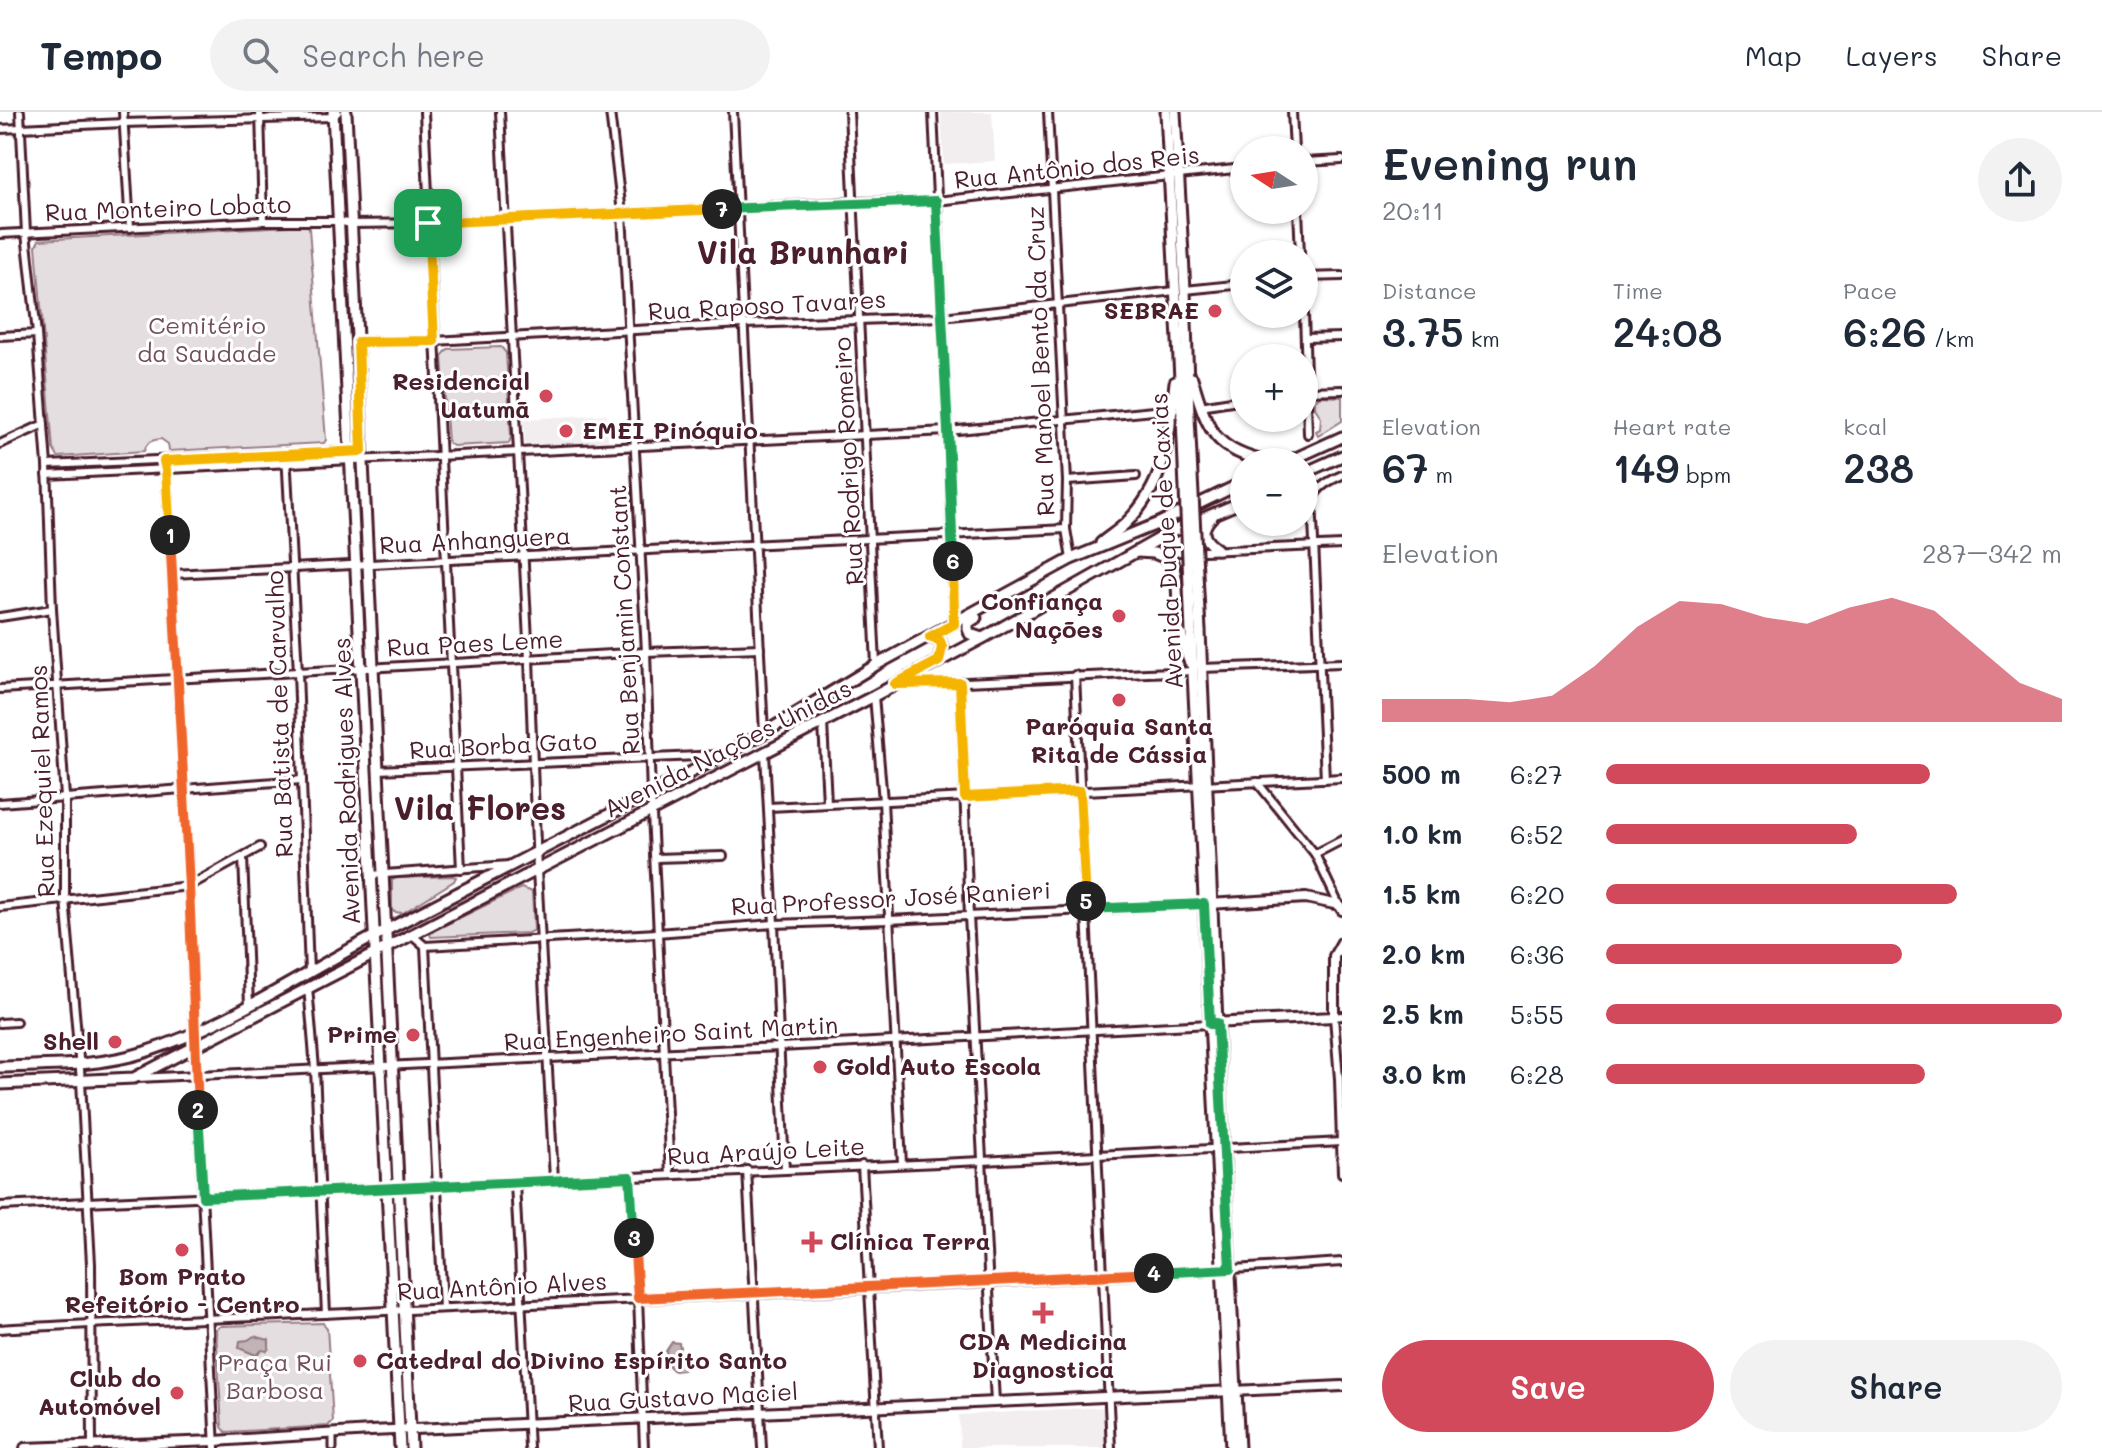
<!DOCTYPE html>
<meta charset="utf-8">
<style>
:root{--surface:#fff;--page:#f2f2f3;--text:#1f2937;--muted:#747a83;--line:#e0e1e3;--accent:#d1495b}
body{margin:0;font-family:Mali,sans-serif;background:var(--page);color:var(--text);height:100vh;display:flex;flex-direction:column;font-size:30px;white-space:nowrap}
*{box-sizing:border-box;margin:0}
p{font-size:26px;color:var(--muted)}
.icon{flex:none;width:44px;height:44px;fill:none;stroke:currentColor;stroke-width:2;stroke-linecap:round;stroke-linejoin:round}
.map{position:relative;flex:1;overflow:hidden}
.sheet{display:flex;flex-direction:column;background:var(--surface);width:760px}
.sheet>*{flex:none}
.needle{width:52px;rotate:282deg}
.fabs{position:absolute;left:1230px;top:24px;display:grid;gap:16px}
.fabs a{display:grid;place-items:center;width:88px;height:88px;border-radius:50%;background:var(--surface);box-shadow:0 2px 6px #0004;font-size:40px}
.pin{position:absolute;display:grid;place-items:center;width:68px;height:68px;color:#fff;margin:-34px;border-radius:16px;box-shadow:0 4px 12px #0006}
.km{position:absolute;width:40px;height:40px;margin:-20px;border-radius:50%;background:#222;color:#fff;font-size:22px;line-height:40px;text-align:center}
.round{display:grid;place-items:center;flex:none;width:84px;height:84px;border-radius:42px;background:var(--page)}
.head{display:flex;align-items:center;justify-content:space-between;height:136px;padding:0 40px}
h1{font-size:44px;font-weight:600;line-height:60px}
.stats{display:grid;grid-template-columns:repeat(3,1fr);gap:12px;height:136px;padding:8px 40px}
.stats div{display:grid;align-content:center}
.stats b{font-size:40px;font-weight:600}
.stats small{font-size:22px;font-weight:400}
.stats p{font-size:22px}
.chart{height:224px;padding:16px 40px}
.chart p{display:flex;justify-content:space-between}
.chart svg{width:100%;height:144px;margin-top:8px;fill:var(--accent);opacity:.7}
.button{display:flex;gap:16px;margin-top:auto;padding:16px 40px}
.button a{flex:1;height:92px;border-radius:48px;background:var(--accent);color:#fff;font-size:32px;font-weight:600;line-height:92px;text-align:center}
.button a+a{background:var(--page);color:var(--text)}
ul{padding:0 40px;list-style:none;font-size:26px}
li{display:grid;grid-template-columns:128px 96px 1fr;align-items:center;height:60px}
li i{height:20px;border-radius:10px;background:var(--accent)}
header{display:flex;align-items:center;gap:48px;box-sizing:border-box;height:112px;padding:0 40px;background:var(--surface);border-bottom:2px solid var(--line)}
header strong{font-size:38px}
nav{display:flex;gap:44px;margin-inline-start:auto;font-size:28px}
.search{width:560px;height:72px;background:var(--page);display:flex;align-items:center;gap:20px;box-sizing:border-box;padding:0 28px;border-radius:44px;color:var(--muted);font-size:30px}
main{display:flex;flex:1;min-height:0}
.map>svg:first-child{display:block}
.built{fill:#f2eeef}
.green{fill:#e5dee0;stroke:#987e86;stroke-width:2}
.water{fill:#c1b3b6;stroke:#91787e;stroke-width:2}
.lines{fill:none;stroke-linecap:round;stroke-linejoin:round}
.pedestrian-casing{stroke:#4a1f2b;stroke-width:11}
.minor-casing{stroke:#4a1f2b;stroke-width:12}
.tertiary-casing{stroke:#4a1f2b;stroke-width:14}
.secondary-casing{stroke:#4a1f2b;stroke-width:15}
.pedestrian{stroke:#fff;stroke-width:5}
.minor{stroke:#fff;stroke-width:6}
.tertiary{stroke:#fff;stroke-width:8}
.secondary{stroke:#fff;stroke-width:9}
.secondary-bridge-casing{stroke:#4a1f2b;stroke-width:15;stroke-linecap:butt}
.secondary-bridge{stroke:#fff;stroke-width:9}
.split-1-casing{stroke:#fff;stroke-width:16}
.split-2-casing{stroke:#fff;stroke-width:16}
.split-3-casing{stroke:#fff;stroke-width:16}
.split-4-casing{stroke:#fff;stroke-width:16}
.split-5-casing{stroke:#fff;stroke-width:16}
.split-6-casing{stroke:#fff;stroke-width:16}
.split-7-casing{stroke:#fff;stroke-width:16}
.split-8-casing{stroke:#fff;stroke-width:16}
.split-1{stroke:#f5b400;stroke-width:10}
.split-2{stroke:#f0652b;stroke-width:10}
.split-3{stroke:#22a559;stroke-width:10}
.split-4{stroke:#f0652b;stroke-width:10}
.split-5{stroke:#22a559;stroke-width:10}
.split-6{stroke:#f5b400;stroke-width:10}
.split-7{stroke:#22a559;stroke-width:10}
.split-8{stroke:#f5b400;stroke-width:10}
.poi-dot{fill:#d1495b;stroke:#fff;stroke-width:3}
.labels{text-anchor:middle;stroke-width:6;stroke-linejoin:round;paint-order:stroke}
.street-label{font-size:24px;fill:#4a1f2b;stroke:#fff}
.poi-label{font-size:24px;font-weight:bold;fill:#4a1f2b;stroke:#fff;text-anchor:end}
.park-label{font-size:24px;fill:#714f58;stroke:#fff}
.district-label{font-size:32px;font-weight:bold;fill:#4a1f2b;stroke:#fff}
</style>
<header>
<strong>Tempo</strong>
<div class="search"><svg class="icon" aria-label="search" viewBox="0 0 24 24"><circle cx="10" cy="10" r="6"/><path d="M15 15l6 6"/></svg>Search here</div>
<nav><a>Map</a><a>Layers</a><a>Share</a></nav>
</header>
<main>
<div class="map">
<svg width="1342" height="1336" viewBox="0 0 1342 1336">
<rect width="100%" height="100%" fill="#fff"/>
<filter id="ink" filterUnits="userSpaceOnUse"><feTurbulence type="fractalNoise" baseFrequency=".0125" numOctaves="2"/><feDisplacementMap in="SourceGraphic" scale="16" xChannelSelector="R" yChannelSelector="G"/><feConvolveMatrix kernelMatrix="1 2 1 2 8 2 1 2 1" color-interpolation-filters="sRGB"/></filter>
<g filter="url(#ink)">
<g class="built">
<path d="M941,0H992L995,49L944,52Z"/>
<path d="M607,302L608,330L525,335L524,307Z"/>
<path d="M1104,1295L1106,1336H960L959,1303Z"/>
</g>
<g class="green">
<path d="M307,113L309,116L326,328L324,331L169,339L168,332L161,327C151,328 147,330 144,339L58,345L53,337L36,134L39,128Z"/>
<path d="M501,235L506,241L511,325L509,331L453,334L448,330L442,244L448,237Z"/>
<path d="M1320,284L1342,285V309L1318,324L1316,319L1320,317L1321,305L1315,296V288Z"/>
<path d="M453,764L456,765L454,769L403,801L394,800L392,795V768L396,766Z"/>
<path d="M521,776L532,780L534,818L528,821L431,825L430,822L435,818Z"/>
<path d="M323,1211L327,1216L333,1309L328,1314L226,1320L222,1315L216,1217L221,1214Z"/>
</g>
<g class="water">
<path d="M254,1224L269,1228V1236L267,1239L262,1238L256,1243L239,1236L240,1229L248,1228Z"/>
<path d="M672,1230L679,1231L680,1235L678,1243L687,1247V1254L683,1258L674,1259L668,1253L666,1239Z"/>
</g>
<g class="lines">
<g class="pedestrian-casing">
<path id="pedestrian" d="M333,1336V1321"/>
</g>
<g class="minor-casing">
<g id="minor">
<path d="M20,0L26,121L37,222L47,353L52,497L65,685V787L81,969L91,1152L92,1336"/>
<path d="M123,0L130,116"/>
<path d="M260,0L263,109"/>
<path d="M424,0L461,757"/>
<path d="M500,0L529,547L537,758L554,1067"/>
<path d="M610,0L622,101L646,540L651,682L670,1062"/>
<path d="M733,0L764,621"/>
<path d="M849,0L876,553"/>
<path d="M933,0L948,319L954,512"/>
<path d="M1048,0L1067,369L1066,417L1071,447"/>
<path d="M1292,0L1294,38"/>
<path d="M0,17L123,11L333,5L338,0"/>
<path d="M1304,50L1342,48"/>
<path d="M1298,98L1300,142"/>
<path d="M0,122L263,109H338L351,112L428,111L853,90L936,89L1244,56"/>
<path d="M1304,165L1342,164"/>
<path d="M1185,178L1244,172"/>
<path d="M1304,202L1308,322"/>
<path d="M0,224L37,222"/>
<path d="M1305,226L1342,225"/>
<path d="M358,230L434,229L743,212L942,205L1175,179"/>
<path d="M1306,279L1342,278"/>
<path d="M1200,294L1244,287"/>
<path d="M0,332L44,312"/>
<path d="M286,341L298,560L309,861"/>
<path d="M164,349L166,358L189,774L196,964L215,1336"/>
<path d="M47,353L351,339"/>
<path d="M47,363L948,319L1174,297"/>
<path d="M1067,369L1136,364"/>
<path d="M1158,441L1342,433"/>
<path d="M173,462L1066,417"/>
<path d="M0,505L52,497"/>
<path d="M1201,556L1342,551"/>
<path d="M1075,563L1111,1336"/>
<path d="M960,571L969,804L995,1290"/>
<path d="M899,572C997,570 1095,563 1193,559"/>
<path d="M0,577L646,540L760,536"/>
<path d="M874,584L883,689L902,1052"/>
<path d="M823,611L827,691"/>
<path d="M765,641L774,812L785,1058"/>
<path d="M378,658L721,643"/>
<path d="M1325,667L1312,387C1319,374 1329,369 1342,363"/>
<path d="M1257,670L1315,742L1339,793"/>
<path d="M0,691L302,668"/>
<path d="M769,695L1342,666"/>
<path d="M1315,742L1342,728"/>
<path d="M243,745L249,893"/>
<path d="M655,746L723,744"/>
<path d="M371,763L509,753"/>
<path d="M0,795L189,774L260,735"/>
<path d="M411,822L425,834L657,821L774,812L889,808L1204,792"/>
<path d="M425,834L443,1196"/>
<path d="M308,875L315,957L326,1202"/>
<path d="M1342,904L1334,905L1339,967L1342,1061"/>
<path d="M0,911L16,910"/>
<path d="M138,966L780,935L1210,912"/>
<path d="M862,1053L878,1336"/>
<path d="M747,1058L762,1336"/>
<path d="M630,1065L638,1186L644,1336"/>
<path d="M515,1071L529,1336"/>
<path d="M0,1094L982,1049L1342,1030"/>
<path d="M0,1217C108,1210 216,1207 324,1202C663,1185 1003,1173 1342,1150"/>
</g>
</g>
<g class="tertiary-casing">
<g id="tertiary">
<path d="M1209,792L1306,786L1339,793L1342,798"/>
<path d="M1212,911L1334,905V844L1342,830"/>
<path d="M25,1336L215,1329L371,1319L1342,1274"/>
</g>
</g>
<g class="secondary-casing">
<g id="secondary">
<path d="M333,0L400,1336"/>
<path d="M346,0L411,1336"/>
<path d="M1166,0L1182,305"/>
<path d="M1175,0L1185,178L1189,305"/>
<path d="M1192,266C1207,315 1212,339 1269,350"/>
<path d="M1287,350L1342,325"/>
<path d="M1304,361L1342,344"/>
<path d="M1212,405C1199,418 1203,428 1217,437"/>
<path d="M1101,431C1109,424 1118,419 1126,411C1167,371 1169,324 1175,270"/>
<path d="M1137,440L1154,441L1171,448C1178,463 1177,477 1178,493C1179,513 1182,533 1190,551"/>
<path d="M976,506L968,511V517L970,522L982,526"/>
<path d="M1200,519L1217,911L1239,1336"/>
<path d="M1191,520L1231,1336"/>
<path d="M930,525L940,529L942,535L939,549"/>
<path d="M0,955C49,953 98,955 145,940C226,914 298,864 373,825C490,765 607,704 724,643L764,621L876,553L1071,447L1159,411L1244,370"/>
<path d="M0,972L134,966L874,584L983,526L1173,419L1244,389"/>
</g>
</g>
<use href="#pedestrian" class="pedestrian"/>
<use href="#minor" class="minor"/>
<use href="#tertiary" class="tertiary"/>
<use href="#secondary" class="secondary"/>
<g class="secondary-bridge-casing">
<g id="secondary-bridge">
<path d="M1182,305L1191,520"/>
<path d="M1189,305L1200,519"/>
</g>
</g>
<use href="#secondary-bridge" class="secondary-bridge"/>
</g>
</g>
<g class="lines" filter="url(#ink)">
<g class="split-1-casing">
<path id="split-1" d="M170,423L166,358L164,349L362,339L358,230L434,229L428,111"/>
</g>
<g class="split-2-casing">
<path id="split-2" d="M170,423L189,774L198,998"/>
</g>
<g class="split-3-casing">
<path id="split-3" d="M198,998L203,1085L630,1065L634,1126"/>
</g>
<g class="split-4-casing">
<path id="split-4" d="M634,1126L638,1186L1154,1161"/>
</g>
<g class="split-5-casing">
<path id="split-5" d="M1086,789V797L1204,792L1210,912L1217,911L1230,1157L1154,1161"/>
</g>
<g class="split-6-casing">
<path id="split-6" d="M953,449L954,512L930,525L940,529L942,535L939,549L895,572L960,571L965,685L1080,679L1086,789"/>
</g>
<g class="split-7-casing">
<path id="split-7" d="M722,97L936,89L948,319L953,449"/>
</g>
<g class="split-8-casing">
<path id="split-8" d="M428,111L722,97"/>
</g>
<use href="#split-1" class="split-1"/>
<use href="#split-2" class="split-2"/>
<use href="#split-3" class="split-3"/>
<use href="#split-4" class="split-4"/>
<use href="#split-5" class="split-5"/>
<use href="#split-6" class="split-6"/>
<use href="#split-7" class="split-7"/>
<use href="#split-8" class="split-8"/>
</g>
<g class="poi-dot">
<circle cx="1215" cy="199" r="8"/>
<circle cx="546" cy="284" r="8"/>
<circle cx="566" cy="319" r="8"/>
<circle cx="1119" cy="504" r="8"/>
<circle cx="1119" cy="588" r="8"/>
<circle cx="413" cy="923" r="8"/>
<circle cx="115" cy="930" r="8"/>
<circle cx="820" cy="955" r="8"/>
<path d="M808 1118h8v8h8v8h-8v8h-8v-8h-8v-8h8z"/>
<circle cx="182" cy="1138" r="8"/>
<path d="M1039 1189h8v8h8v8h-8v8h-8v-8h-8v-8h8z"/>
<circle cx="360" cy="1249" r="8"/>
<circle cx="177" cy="1281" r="8"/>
</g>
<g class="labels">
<g class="street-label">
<text transform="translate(1077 56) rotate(-6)" y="8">Rua Antônio dos Reis</text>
<text transform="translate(168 97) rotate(-2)" y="8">Rua Monteiro Lobato</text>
<text transform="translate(767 194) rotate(-3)" y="8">Rua Raposo Tavares</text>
<text transform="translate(1041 249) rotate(-92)" y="8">Rua Manoel Bento da Cruz</text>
<text transform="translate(849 349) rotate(-93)" y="8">Rua Rodrigo Romeiro</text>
<text transform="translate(475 429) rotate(-3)" y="8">Rua Anhanguera</text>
<text transform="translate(1167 429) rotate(-93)" y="8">Avenida Duque de Caxias</text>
<text transform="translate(625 508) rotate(-93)" y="8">Rua Benjamin Constant</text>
<text transform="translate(475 532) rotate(-3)" y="8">Rua Paes Leme</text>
<text transform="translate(280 602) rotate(-92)" y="8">Rua Batista de Carvalho</text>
<text transform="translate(503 634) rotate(-3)" y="8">Rua Borba Gato</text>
<text transform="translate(728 637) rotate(-27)" y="8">Avenida Nações Unidas</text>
<text transform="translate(43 669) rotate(-92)" y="8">Rua Ezequiel Ramos</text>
<text transform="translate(347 669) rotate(-92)" y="8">Avenida Rodrigues Alves</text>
<text transform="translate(891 787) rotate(-3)" y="8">Rua Professor José Ranieri</text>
<text transform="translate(671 922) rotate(-3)" y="8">Rua Engenheiro Saint Martin</text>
<text transform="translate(766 1040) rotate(-3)" y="8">Rua Araújo Leite</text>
<text transform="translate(502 1175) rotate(-3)" y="8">Rua Antônio Alves</text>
<text transform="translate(683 1286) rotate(-3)" y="8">Rua Gustavo Maciel</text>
</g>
<g class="poi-label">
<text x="1199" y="207">SEBRAE</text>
<text x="530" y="278">Residencial<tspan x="530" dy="28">Uatumã</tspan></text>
<text x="582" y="327" text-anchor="start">EMEI Pinóquio</text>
<text x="1103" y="498">Confiança<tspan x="1103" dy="28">Nações</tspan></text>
<text x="1119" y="623" text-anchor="middle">Paróquia Santa<tspan x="1119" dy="28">Rita de Cássia</tspan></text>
<text x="397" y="931">Prime</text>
<text x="99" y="938">Shell</text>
<text x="836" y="963" text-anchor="start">Gold Auto Escola</text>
<text x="830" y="1138" text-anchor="start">Clínica Terra</text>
<text x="182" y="1173" text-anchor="middle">Bom Prato<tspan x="182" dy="28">Refeitório - Centro</tspan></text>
<text x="1043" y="1238" text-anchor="middle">CDA Medicina<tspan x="1043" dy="28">Diagnostica</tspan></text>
<text x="376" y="1257" text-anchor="start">Catedral do Divino Espírito Santo</text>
<text x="161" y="1275">Club do<tspan x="161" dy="28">Automóvel</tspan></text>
</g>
<g class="park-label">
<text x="207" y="222">Cemitério<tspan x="207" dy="28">da Saudade</tspan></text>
<text x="275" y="1259">Praça Rui<tspan x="275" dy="28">Barbosa</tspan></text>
</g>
<g class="district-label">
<text x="803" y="152">Vila Brunhari</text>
<text x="480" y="708">Vila Flores</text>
</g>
</g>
</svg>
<div class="fabs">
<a><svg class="needle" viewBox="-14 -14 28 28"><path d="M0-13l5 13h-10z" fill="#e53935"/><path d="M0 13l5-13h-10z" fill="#747a83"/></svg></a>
<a><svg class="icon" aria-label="layers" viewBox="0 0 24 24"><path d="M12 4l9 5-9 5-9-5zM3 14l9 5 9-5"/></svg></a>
<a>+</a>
<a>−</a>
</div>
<div class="pin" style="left:428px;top:111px;background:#1e9e55"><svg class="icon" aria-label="arrive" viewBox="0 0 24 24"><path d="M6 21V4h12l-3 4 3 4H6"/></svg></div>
<b class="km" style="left:170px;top:423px">1</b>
<b class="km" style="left:198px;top:998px">2</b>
<b class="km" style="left:634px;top:1126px">3</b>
<b class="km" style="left:1154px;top:1161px">4</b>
<b class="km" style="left:1086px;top:789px">5</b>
<b class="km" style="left:953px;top:449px">6</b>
<b class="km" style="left:722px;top:97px">7</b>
</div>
<section class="sheet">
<div class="head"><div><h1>Evening run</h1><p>20:11</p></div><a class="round"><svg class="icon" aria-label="share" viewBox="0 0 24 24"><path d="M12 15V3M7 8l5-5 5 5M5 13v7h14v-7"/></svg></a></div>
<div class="stats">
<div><p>Distance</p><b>3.75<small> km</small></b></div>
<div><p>Time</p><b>24:08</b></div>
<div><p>Pace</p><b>6:26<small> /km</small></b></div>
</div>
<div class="stats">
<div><p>Elevation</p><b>67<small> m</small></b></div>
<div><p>Heart rate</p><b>149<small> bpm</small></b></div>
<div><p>kcal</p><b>238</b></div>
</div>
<div class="chart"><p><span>Elevation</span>287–342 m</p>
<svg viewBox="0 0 160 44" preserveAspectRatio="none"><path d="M0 44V37L10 37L20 37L30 38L40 36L50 27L60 15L70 7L80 8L90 12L100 14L110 9L120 6L130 10L140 21L150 32L160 37V44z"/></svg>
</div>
<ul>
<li><b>500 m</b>6:27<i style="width:71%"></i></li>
<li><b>1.0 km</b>6:52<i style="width:55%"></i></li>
<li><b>1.5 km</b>6:20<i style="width:77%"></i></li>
<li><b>2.0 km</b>6:36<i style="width:65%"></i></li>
<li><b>2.5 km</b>5:55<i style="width:100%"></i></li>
<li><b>3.0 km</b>6:28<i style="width:70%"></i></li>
</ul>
<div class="button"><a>Save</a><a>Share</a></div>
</section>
</main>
